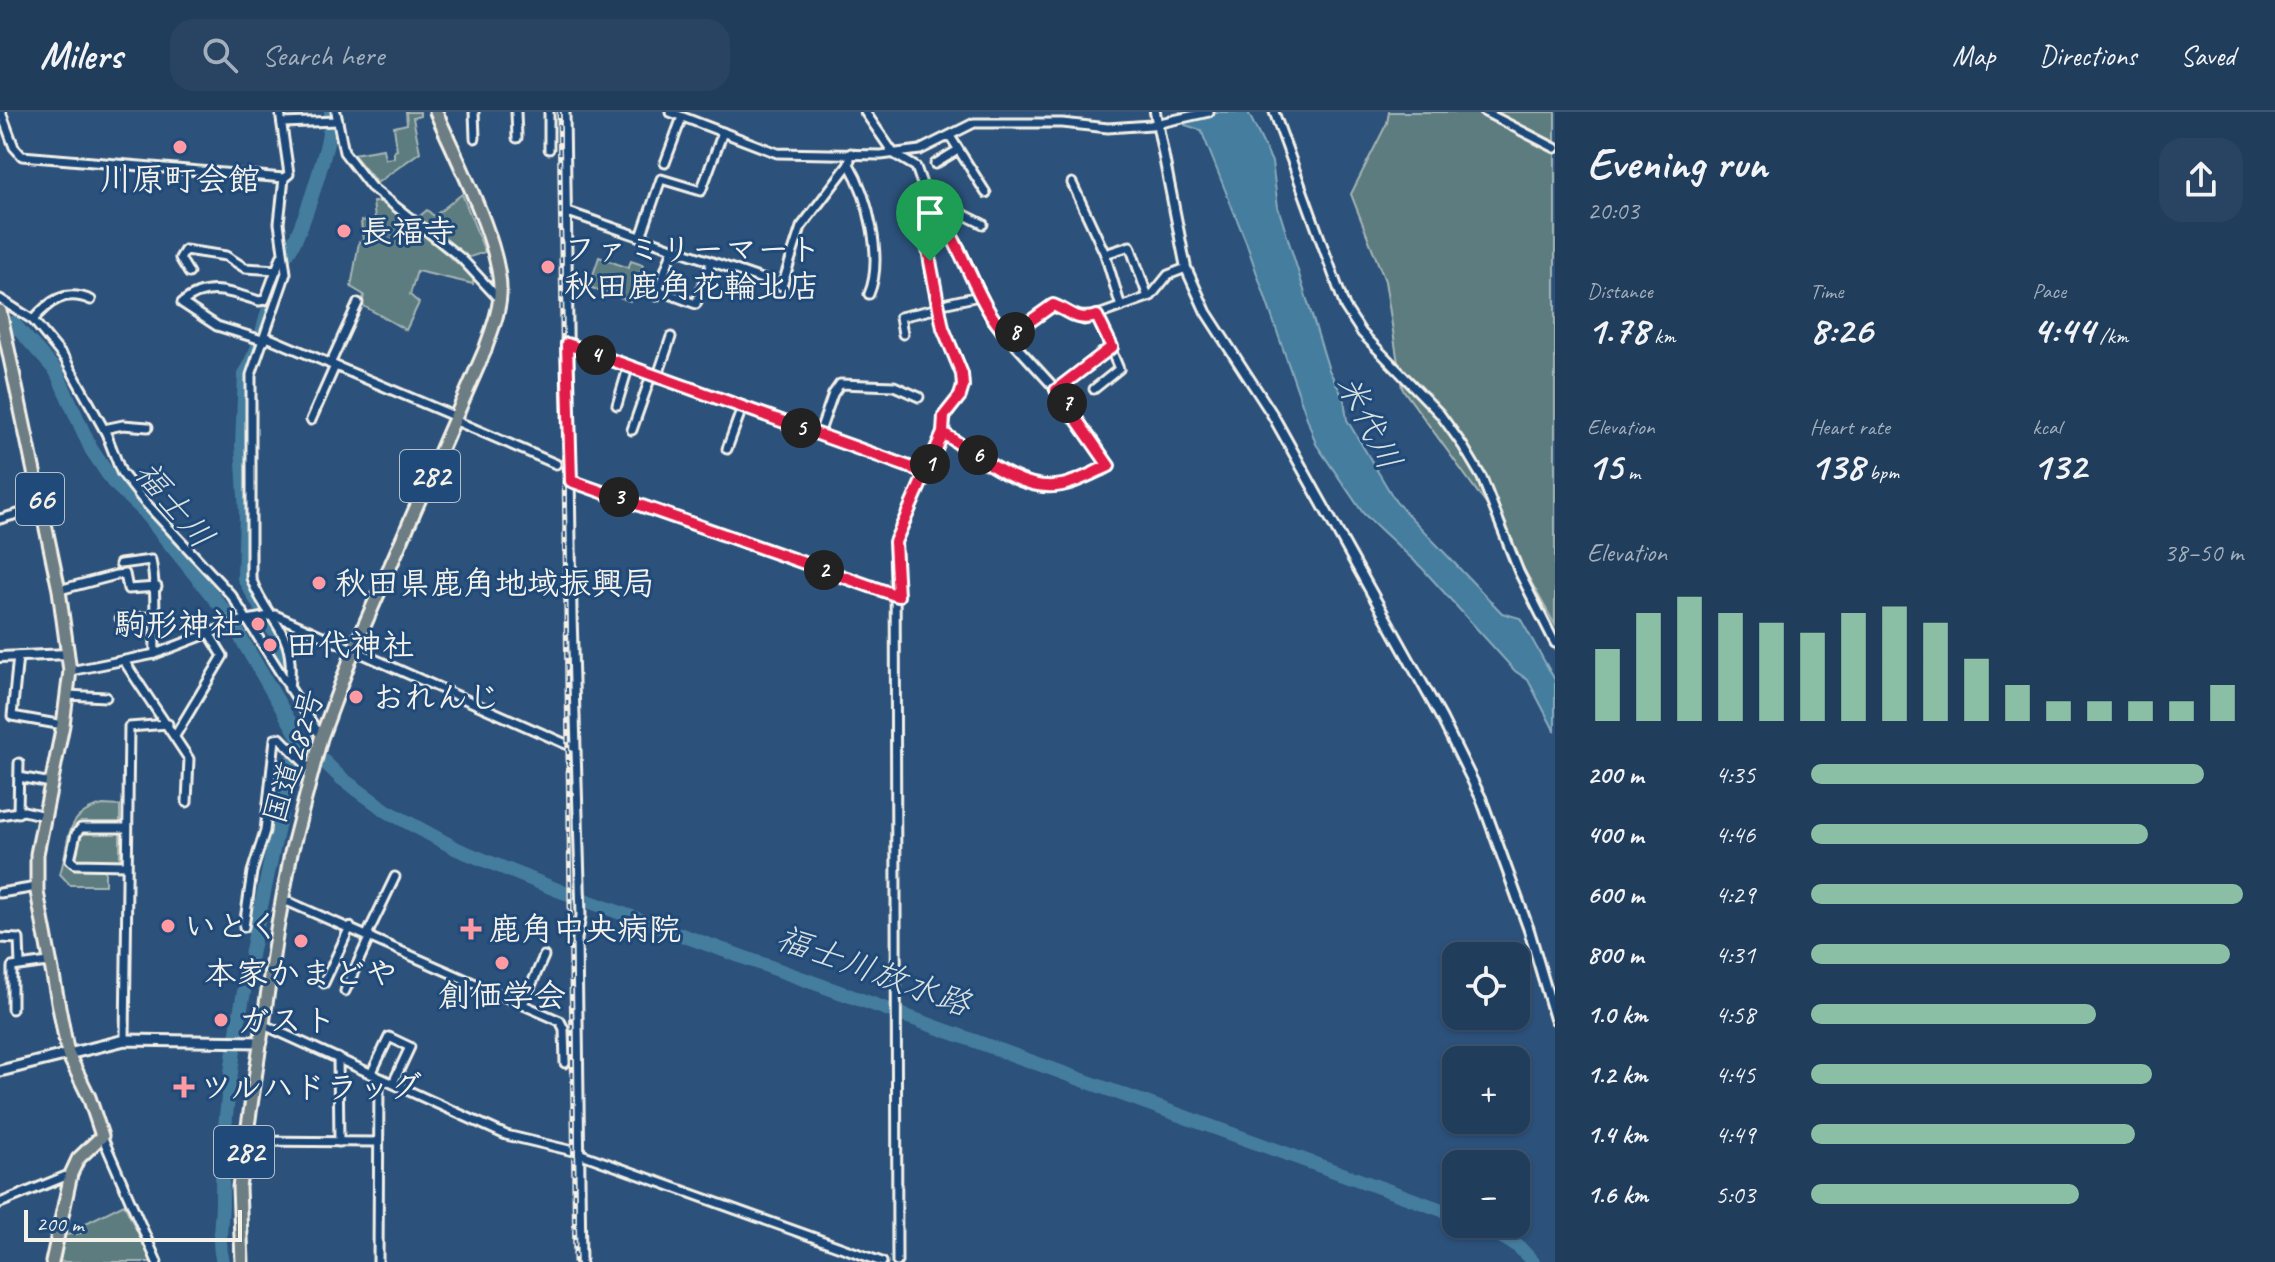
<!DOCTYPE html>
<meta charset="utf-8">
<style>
:root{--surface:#213d5c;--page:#294462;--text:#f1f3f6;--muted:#a2aebb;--line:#3e5672;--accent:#8abfa5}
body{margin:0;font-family:Caveat,"Klee One",sans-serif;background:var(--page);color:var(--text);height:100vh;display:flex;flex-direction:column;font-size:30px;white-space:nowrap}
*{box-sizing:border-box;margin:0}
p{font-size:26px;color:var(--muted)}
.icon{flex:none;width:44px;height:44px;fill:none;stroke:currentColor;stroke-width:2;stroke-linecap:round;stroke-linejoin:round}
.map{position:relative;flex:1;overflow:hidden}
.details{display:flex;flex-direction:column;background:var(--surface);width:720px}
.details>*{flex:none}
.tools{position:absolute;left:1442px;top:830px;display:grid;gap:16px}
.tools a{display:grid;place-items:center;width:88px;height:88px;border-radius:16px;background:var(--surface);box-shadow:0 2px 6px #0004,0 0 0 2px var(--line);font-size:40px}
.scale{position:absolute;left:24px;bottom:20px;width:218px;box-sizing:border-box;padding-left:8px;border:4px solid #f4f1e8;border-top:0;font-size:22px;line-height:28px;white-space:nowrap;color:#f4f1e8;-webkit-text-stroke:6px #1f4a7a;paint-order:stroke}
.pin{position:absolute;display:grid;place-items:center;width:68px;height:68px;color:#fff;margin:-82px -34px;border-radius:50% 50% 50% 0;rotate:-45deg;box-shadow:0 0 8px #0007}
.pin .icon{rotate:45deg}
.km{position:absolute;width:40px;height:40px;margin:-20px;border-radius:50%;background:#222;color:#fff;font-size:22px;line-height:40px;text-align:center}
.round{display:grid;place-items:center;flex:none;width:84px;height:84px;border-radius:24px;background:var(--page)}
.headline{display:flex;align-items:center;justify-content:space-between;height:136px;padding:0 32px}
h1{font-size:44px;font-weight:800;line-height:60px}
.metrics{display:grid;grid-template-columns:repeat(3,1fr);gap:12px;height:136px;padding:8px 32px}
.metrics div{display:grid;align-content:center}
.metrics b{font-size:40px;font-weight:800}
.metrics small{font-size:22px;font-weight:400}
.metrics p{font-size:22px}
.chart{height:224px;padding:16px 32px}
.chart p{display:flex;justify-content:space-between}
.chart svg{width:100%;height:144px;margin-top:8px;stroke:var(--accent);stroke-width:6}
ul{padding:0 32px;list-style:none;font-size:26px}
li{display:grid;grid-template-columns:128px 96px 1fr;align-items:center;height:60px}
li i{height:20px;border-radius:10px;background:var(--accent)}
header{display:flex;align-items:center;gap:48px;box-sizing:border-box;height:112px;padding:0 40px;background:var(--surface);border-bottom:2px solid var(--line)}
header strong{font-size:38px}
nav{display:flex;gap:44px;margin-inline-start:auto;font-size:28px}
.search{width:560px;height:72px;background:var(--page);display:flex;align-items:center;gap:20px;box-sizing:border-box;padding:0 28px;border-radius:24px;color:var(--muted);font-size:30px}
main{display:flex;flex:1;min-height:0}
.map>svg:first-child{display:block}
.green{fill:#5c7c80;stroke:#a8b6b4;stroke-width:2}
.water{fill:#447d9e;stroke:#8aabbc;stroke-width:2}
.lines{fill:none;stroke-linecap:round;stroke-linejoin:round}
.river{stroke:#447d9e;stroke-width:14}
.minor-casing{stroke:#f4f1e8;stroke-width:13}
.tertiary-casing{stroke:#f4f1e8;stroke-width:14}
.secondary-casing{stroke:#f4f1e8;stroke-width:15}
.primary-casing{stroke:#f4f1e8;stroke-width:17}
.trunk-casing{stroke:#f4f1e8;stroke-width:17}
.minor{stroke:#1f4a7a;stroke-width:7}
.tertiary{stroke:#1f4a7a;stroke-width:8}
.secondary{stroke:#1f4a7a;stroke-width:9}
.primary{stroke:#6d7d84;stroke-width:11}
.trunk{stroke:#6d7d84;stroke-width:11}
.rail-casing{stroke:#f4f1e8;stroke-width:5}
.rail{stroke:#1f4a7a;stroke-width:2;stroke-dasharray:6;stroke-linecap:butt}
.route-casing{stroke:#fff;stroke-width:16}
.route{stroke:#e11d48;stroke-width:10}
.poi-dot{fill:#ff9aa2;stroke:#1f4a7a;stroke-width:3}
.labels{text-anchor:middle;stroke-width:6;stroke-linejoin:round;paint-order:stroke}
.shield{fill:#1f4a7a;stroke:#b4bfc7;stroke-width:2}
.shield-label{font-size:30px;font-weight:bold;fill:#f4f1e8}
.poi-label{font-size:32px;font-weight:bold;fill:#f4f1e8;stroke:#1f4a7a;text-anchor:start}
.street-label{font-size:32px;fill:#f4f1e8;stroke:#1f4a7a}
.water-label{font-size:34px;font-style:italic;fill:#dae0dd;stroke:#1f4a7a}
</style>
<header>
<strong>Milers</strong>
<div class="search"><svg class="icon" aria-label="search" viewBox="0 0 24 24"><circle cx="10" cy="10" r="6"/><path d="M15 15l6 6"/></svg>Search here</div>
<nav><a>Map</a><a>Directions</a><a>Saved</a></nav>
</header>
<main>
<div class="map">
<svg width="1555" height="1150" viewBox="0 0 1555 1150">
<rect width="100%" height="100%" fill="#2c517b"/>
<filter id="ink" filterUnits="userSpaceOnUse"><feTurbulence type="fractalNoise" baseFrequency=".0125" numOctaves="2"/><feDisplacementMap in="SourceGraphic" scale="16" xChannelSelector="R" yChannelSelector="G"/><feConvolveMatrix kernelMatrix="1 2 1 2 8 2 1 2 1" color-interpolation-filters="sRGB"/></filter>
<g filter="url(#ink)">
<g class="green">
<path d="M406,0H420V4L413,6L420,40L377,71L353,42L383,37L385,47L394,46V39L397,38L394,15L407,12Z"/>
<path d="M1389,0H1555V513L1494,403L1402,276L1385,169L1351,82L1387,11Z"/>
<path d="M462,82L485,140L464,147L414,109L427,98L434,104Z"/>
<path d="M373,90H383L473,164V172L417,159L410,183L419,191L406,218L362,193L364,183L351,175L359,130L363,129L361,109L375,107Z"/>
<path d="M599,145L628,156L631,149L643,153L630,189L589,175Z"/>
<path d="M103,693L120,694V750L105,752V773H70L60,762C71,728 62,703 103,693Z"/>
<path d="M124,1092L152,1150H60L65,1123L81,1121L82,1113Z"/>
</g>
<path class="water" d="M1180,0H1248L1272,50L1278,95L1329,258L1344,287L1347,308L1396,390L1502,501L1520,506L1555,568V620L1528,568L1515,559L1422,456L1363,401L1316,332L1246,130L1201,18L1185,13Z"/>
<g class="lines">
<g class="river">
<path d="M287,142C302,122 333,25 331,0"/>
<path d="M278,163L258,235L245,262L242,333L246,401L244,466L280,530L287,562"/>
<path d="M0,212L13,211L56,259L91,337L113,370L140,395L227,502L298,624L341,666L387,699L457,737L560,779L1456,1103"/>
<path d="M1480,1112L1519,1135L1533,1150"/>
<path d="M223,1150C217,1130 222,1110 222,1089C221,946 264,789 292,648"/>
</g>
<g class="minor-casing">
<g id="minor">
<path d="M1,0L14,35L22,44L284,66"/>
<path d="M280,0L289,62L284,66L279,111L286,161L251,263V466C268,513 297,516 289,576"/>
<path d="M336,0L344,40L371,75L461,146L500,188"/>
<path d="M474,0L475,26"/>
<path d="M516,0L517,26"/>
<path d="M565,0L572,503L581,804L577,827L581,1150"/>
<path d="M670,0L777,41L881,43L920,38L974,11H1062L1108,16L1151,13L1209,0"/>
<path d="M865,0L894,42L916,55L929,92L931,108L943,109L965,103L983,112"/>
<path d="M1274,0L1345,195L1362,221L1440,302L1463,334L1482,366L1519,460L1555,531"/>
<path d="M1485,0L1555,36"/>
<path d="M282,11L338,9"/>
<path d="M950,24L986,81"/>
<path d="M549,37V0"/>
<path d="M665,51L682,5"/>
<path d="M849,52C868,84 884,147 869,182"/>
<path d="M935,52L958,38"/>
<path d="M1072,71L1105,142L1121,195"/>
<path d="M568,100L782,174L801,115L849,52L851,41"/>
<path d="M641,125L661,67L701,79L723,20"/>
<path d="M1105,142L1130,134L1148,185"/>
<path d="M189,161L180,146L185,138L226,144L245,156L277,158"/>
<path d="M658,178L696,192L711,151"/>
<path d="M656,184L673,137"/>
<path d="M0,187L33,208L65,247L106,321L121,360L143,388L232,484L321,625"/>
<path d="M938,193L979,184"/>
<path d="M33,208C49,189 65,177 91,188"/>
<path d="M903,222L900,205L939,196"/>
<path d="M267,225L456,305"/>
<path d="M1008,225L1053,193L1084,208L1151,184L1168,163L1186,156"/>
<path d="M265,229L217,214L182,191C206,170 232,180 259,189L265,188L281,145"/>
<path d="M567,232L926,361"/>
<path d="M330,252L358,191"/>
<path d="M657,266L671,225"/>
<path d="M1094,277L1119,257L1097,204"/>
<path d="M1056,278L1112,235"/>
<path d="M617,293L628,256"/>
<path d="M311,308L335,254"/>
<path d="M454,308L556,352"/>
<path d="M104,317L123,313L148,315"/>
<path d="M632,318L651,264"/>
<path d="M943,321C975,341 1021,382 1062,373C1078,369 1094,360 1109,354L1062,284L991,206L960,136L943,109"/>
<path d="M819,322L833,282L840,272L894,274L919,285"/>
<path d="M727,337L742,296"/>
<path d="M571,369L898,484"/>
<path d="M0,407L42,395"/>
<path d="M120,452L151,448C157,479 154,510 155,542"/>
<path d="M59,478L116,463L125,462L128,477L157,475"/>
<path d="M120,506L153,505"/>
<path d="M18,544L12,604L63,613"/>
<path d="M124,549L189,647L187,690"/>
<path d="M70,559L155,542L241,509L275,503L575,636"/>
<path d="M67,583L106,585"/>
<path d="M175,624L223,544L209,521"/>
<path d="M19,665L51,671"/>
<path d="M18,701L19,651"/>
<path d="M0,703L24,699L44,704"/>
<path d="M126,753L75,752L70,748L76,722L81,716H127"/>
<path d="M0,781L37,775"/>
<path d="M282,787L560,909L564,917L565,951"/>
<path d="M244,815L252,760L265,719L275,627L280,626L312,659"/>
<path d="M367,823L395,765"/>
<path d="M0,826L19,827L20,853"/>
<path d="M324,871L350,815"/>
<path d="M345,879L370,824"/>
<path d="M523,892L544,844"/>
<path d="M12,897V855L48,850"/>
<path d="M264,913L506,1023L573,1039L882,1150"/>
<path d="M125,928L129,615L168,612"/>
<path d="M338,946L339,1030"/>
<path d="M371,962L389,925L410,935L393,971"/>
<path d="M102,1024L157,1150"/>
<path d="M246,1029L378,1030"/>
<path d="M0,1091L71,1062"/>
<path d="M378,1150L379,966"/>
<path d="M897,1150L895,430L943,321C944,293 962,292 963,271C963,254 950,235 944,218C933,185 925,142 931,108"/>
</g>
</g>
<g class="tertiary-casing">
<g id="tertiary">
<path d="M1155,0L1186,156L1206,200L1272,302L1442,607L1481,686L1529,818L1555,907"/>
<path d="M0,545L68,542"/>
</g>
</g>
<g class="secondary-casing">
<path id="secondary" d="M0,959L125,928L262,930"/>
</g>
<g class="primary-casing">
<path id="primary" d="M0,199L59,478L70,559L63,613L37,742V780L68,942L89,985L102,1024L78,1047L71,1062L52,1150"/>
</g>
<g class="trunk-casing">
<path id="trunk" d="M242,1150L239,1075L277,817L291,741L321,626L354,537L485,238C491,220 499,202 500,183C503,135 456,46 436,0"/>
</g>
<use href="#minor" class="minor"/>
<use href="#tertiary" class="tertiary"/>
<use href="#secondary" class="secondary"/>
<use href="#primary" class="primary"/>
<use href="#trunk" class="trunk"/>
<g class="rail-casing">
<path id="rail" d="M559,0L575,1150"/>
</g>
<use href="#rail" class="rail"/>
</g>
</g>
<g class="lines" filter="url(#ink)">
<g class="route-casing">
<path id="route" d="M930,149L943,216L962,262L963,274L960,284L944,304L943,321L895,430L898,484L571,369L567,232L926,361L943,321C975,341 1021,382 1062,373C1078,370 1094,360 1109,354L1056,278L1112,235L1097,204C1076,210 1071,200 1053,193L1008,225C977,191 967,147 943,109L931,108L927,130L930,149"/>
</g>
<use href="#route" class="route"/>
</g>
<g class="poi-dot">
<circle cx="180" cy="35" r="8"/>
<circle cx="344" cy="119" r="8"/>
<circle cx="548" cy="155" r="8"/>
<circle cx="319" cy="471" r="8"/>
<circle cx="258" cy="512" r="8"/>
<circle cx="270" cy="533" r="8"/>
<circle cx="356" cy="585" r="8"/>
<circle cx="168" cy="814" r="8"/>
<path d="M467 805h8v8h8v8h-8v8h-8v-8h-8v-8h8z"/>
<circle cx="301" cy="829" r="8"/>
<circle cx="502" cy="851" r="8"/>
<circle cx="221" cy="908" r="8"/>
<path d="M180 963h8v8h8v8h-8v8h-8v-8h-8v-8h8z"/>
</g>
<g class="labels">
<g class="shield">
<rect x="400" y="338" width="60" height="52" rx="6"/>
<rect x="16" y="361" width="48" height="52" rx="6"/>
<rect x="214" y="1014" width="60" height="52" rx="6"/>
</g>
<g class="shield-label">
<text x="430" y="374">282</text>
<text x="40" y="397">66</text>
<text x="244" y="1050">282</text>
</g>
<g class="poi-label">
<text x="180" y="78" text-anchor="middle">川原町会館</text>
<text x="360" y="130">長福寺</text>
<text x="564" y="148">ファミリーマート<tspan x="564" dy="37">秋田鹿角花輪北店</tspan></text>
<text x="335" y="482">秋田県鹿角地域振興局</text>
<text x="242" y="523" text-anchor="end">駒形神社</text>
<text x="286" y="544">田代神社</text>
<text x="372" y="596">おれんじ</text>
<text x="184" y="825">いとく</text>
<text x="489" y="828">鹿角中央病院</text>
<text x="301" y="872" text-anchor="middle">本家かまどや</text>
<text x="502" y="894" text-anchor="middle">創価学会</text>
<text x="237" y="919">ガスト</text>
<text x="200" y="986">ツルハドラッグ</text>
</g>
<g class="street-label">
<text transform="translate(293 644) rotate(-73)" y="11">国道282号</text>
</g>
<g class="water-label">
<text transform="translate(1370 310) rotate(63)" y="12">米代川</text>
<text transform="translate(175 392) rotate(50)" y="12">福士川</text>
<text transform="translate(874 858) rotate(20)" y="12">福士川放水路</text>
</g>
</g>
</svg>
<div class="tools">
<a><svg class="icon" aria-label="locate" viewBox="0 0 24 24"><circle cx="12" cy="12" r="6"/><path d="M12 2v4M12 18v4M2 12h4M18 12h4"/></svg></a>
<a>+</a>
<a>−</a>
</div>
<div class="scale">200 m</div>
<div class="pin" style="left:930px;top:149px;background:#1e9e55"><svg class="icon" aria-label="arrive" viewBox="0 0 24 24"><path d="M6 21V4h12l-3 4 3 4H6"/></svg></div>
<b class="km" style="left:930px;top:352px">1</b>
<b class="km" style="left:824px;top:458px">2</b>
<b class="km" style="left:619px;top:385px">3</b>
<b class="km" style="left:596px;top:243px">4</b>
<b class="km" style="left:801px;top:316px">5</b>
<b class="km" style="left:978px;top:343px">6</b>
<b class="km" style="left:1067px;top:291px">7</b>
<b class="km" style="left:1015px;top:220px">8</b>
</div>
<section class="details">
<div class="headline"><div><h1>Evening run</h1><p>20:03</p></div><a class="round"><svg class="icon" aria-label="share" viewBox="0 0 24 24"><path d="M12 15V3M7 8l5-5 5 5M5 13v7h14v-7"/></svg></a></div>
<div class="metrics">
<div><p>Distance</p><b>1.78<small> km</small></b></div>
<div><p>Time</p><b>8:26</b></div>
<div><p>Pace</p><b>4:44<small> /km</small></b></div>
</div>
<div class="metrics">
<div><p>Elevation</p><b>15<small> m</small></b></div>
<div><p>Heart rate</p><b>138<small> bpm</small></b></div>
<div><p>kcal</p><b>132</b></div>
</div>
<div class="chart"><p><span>Elevation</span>38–50 m</p>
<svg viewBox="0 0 160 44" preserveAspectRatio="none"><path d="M5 44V22M15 44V11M25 44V6M35 44V11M45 44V14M55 44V17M65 44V11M75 44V9M85 44V14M95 44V25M105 44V33M115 44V38M125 44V38M135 44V38M145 44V38M155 44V33"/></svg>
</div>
<ul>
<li><b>200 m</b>4:35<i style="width:91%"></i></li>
<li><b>400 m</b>4:46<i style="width:78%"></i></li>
<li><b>600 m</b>4:29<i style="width:100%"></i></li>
<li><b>800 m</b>4:31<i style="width:97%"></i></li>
<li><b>1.0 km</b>4:58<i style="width:66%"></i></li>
<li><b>1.2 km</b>4:45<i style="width:79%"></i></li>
<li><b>1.4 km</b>4:49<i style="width:75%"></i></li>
<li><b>1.6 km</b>5:03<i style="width:62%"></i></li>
</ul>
</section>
</main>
